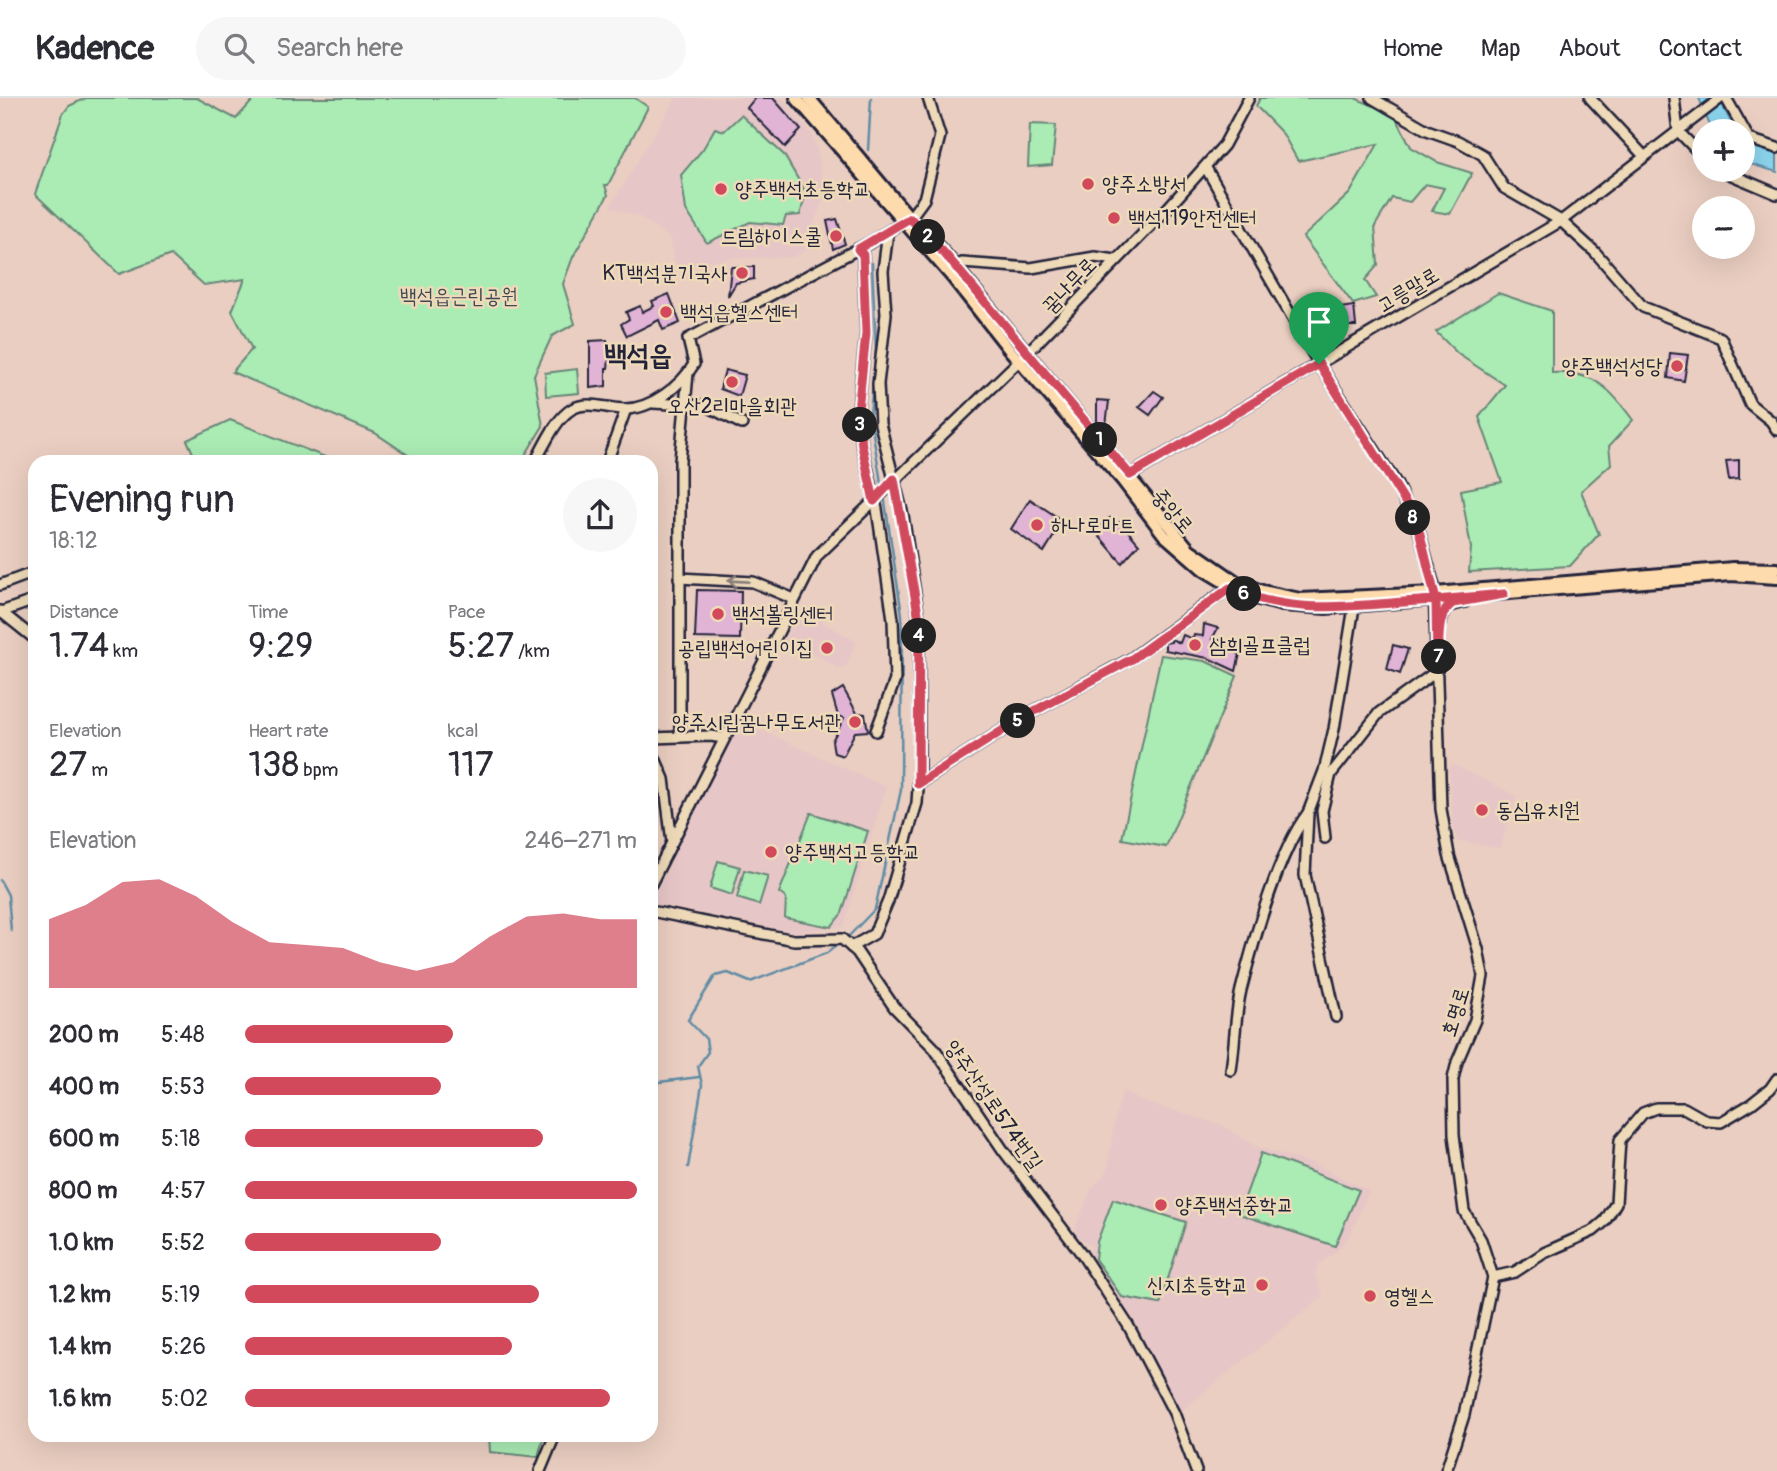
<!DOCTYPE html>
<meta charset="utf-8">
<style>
:root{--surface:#fff;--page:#f7f7f7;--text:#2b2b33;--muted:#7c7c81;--line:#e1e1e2;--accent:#d1495b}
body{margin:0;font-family:Pangolin,"Poor Story",sans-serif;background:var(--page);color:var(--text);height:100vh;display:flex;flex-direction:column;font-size:26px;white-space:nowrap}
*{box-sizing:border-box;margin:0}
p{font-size:23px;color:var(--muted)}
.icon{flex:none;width:38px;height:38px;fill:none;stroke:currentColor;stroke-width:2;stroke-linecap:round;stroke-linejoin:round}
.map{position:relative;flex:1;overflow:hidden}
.details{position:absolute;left:28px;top:357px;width:630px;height:987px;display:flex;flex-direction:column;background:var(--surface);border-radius:21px;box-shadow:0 7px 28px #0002}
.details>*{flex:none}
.buttons{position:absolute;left:1692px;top:21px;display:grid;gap:14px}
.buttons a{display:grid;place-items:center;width:63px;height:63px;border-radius:50%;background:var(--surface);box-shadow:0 7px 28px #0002;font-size:35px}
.pin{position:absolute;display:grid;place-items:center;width:60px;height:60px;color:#fff;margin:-72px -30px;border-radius:50% 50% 50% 0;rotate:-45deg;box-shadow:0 0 7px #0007}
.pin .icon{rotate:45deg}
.km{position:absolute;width:35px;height:35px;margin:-18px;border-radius:50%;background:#222;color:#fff;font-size:19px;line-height:35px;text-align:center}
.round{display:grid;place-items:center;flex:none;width:74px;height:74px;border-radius:37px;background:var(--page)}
.headline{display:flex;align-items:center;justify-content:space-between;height:119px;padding:0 21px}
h1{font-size:38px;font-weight:600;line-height:52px}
.metrics{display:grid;grid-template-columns:repeat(3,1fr);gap:10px;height:119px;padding:7px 21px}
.metrics div{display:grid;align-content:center}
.metrics b{font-size:35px;font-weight:600}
.metrics small{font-size:19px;font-weight:400}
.metrics p{font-size:19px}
.chart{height:196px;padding:14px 21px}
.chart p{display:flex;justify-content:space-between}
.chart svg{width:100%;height:126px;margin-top:7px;fill:var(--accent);opacity:.7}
ul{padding:0 21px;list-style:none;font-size:23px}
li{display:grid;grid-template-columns:112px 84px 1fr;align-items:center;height:52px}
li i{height:18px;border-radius:9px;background:var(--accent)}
header{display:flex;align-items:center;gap:42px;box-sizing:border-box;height:98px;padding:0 35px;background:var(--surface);border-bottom:2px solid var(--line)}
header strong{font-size:33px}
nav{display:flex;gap:38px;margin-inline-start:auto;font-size:24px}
.search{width:490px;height:63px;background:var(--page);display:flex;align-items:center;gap:18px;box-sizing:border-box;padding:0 24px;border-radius:38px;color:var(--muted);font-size:26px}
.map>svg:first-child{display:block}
.built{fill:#e7c6c7}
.green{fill:#abebb4;stroke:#668678;stroke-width:2}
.water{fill:#8bd3ec;stroke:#618ca5;stroke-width:2}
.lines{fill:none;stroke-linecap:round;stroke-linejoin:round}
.stream{stroke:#618ca5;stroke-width:2.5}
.building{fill:#e1b3d5;stroke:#22223b;stroke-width:2}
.minor-casing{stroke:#22223b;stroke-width:14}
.major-casing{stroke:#22223b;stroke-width:16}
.minor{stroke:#eedab8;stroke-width:9}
.major{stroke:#fedbac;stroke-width:10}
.oneway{stroke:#887e7a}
.route-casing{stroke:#fff;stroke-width:14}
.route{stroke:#d1495b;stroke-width:9}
.poi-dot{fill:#d1495b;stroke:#eedab8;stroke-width:2.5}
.labels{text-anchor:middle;stroke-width:5;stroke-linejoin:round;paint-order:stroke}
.poi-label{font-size:21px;fill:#22223b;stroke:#eedab8;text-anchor:start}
.street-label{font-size:21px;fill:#22223b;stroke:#eedab8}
.park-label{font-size:21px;fill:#3d4a53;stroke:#eedab8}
.district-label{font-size:28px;font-weight:bold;fill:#22223b;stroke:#eedab8}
</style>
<header>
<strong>Kadence</strong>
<div class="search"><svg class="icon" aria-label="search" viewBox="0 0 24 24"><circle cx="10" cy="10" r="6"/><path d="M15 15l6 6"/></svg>Search here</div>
<nav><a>Home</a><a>Map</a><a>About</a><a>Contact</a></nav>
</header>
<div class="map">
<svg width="1777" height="1373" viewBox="0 0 1777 1373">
<rect width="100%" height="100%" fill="#eacec1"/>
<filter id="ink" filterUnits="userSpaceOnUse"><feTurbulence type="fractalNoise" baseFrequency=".0143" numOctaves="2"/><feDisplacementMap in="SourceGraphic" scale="14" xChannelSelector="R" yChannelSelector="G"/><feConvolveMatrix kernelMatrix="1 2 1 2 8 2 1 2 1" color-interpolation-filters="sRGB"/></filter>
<g filter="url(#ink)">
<g class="built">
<path d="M676,0H782L812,36L819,60L824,99L811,133L815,148L793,159L734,160L676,168L670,140L640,119L610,109Z"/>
<path d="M813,518L856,544L847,567L839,571L816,557L784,544L793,525Z"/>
<path d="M740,623L886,689L844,828L792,834L652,805L698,703Z"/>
<path d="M1453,667L1517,698L1500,750L1458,743L1453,726L1449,668Z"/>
<path d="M1123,993L1142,1004L1220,1026L1259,1050L1315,1066L1369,1093L1351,1135L1337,1153L1319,1166L1315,1177L1323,1198L1181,1313L1133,1220L1089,1158L1092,1148L1073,1136L1091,1091L1107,1074L1115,1020Z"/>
</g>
<g class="green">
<path d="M86,0H197L236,21L255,0H635L648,9L608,87H605L608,97L573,159L563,186L575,226L552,238L534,277L543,328L521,364L414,361L375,335L232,274L252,251L232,213L245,181L204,187L171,157L119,176L35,96L63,16L69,8Z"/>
<path d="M1260,0H1355L1395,17L1411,49L1437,64L1472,75L1450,116L1432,113L1444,90L1425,86L1410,104L1392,100L1375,128L1378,167L1365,182L1376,199L1353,206L1303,139L1350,95L1378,46L1298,63L1283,36L1256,8Z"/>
<path d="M741,17L784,57L806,95L800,117L786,118L783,127L750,124L707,145L686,112L681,77L703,51L715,30L724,33Z"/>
<path d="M1030,26L1056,27L1052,67L1028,69Z"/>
<path d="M1498,195L1552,213V275C1595,273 1609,290 1633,322L1609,348L1611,366L1581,393L1599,436L1570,468L1469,474L1471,450L1461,392L1502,384L1479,319L1505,287L1458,256L1436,234Z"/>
<path d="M577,271L579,295L546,298L545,275Z"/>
<path d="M230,322L338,364H197L187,342Z"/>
<path d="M1161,557L1205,563L1237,578L1166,749L1122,741Z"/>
<path d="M811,715L868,733L842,815L831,829L785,820L786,800L779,795Z"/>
<path d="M718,763L740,769L732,797L710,790Z"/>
<path d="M744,772L768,778L759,807L737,800Z"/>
<path d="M1261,1055L1359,1092L1335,1148L1239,1116Z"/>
<path d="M1113,1101L1186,1124L1160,1206L1122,1199L1095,1161L1097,1144Z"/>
<path d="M489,1337H544L538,1359L490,1354Z"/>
</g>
<g class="water">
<path d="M1699,0H1722L1724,11L1736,33H1712Z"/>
<path d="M1743,39L1777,56V74L1743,64Z"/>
</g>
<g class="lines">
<g class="stream">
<path d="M868,52L871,0"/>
<path d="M872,165L876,253L870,317L882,391"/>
<path d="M0,782L8,797L11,833"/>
<path d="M847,840L875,811L901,692L902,517L884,397"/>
<path d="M651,985L699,979"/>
<path d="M688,1069L702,987L698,968L708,954L706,941L688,922L715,878L728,875L750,884L827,855L841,844"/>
</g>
</g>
<g class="building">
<path d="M755,0H773L801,32L785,49L747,10Z"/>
<path d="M837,121L845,146L833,151L827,123Z"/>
<path d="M731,169H754V181L736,185L728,198Z"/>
<path d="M669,196L680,225L663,232L659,222L627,238L621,226L629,221L626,214L640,208L642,214L654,208L652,203Z"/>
<path d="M1354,208L1356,228H1341L1340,210Z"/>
<path d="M607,242L609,262L608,270H606V288L590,290V243Z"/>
<path d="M1670,255L1688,257L1684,283L1668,280Z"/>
<path d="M725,272L745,277L739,298L720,291Z"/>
<path d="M1154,293L1163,299L1150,317L1139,309Z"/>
<path d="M1097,302L1109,303L1106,327L1097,324Z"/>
<path d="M1739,362V381L1729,382L1726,363Z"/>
<path d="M1030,401L1063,423L1044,454L1011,431Z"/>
<path d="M1110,420L1116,427L1120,424L1139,446L1122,465L1095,433Z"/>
<path d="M697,492L741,493L740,541L695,540Z"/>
<path d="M1204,526L1218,530L1212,541L1225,543V550L1240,556L1236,573L1208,560L1165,552V545L1171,544V541L1180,545L1183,537L1193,541L1194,537L1203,538Z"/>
<path d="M1393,547L1408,551L1400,576L1387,571Z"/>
<path d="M843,590L857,615L865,616L868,633L855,634L843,658L834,655L832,643L844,620L838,618L832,597Z"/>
</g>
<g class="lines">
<g class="minor-casing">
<g id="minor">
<path d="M1372,0L1427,32L1458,43L1483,57L1504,90L1561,123L1595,154L1643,209L1721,240L1750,306L1771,323L1777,332"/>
<path d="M1590,0L1644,58"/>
<path d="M1674,0L1678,33L1704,60"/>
<path d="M1726,0L1749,41L1777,50"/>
<path d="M1206,70L1319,266L1396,385L1420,436L1434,488L1441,711L1449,757L1478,851L1483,878L1475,922L1457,964L1453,981L1454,1037L1464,1113L1481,1142L1493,1179L1464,1317L1446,1373"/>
<path d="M1720,72L1777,96"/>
<path d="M858,151L863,157L866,235L858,312L862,348L877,411L893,521L895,582L876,633"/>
<path d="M956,169L962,165L1031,170L1095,159L1116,162"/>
<path d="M653,305L707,308L742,326"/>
<path d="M535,364C544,348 556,320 572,311C588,302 607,311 625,311C651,311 681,288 694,266L688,241L869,145L910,120L924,101L940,38L928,0"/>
<path d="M607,364L626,311"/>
<path d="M1130,377L1561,123L1721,0"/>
<path d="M679,480L753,484L794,501"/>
<path d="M0,487L35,474"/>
<path d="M0,513L35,541"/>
<path d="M1,514L35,502"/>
<path d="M1440,526L1446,509L1465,504"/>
<path d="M680,639V363L688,275"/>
<path d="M651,640L711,638L723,640"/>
<path d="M651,651L664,681L672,744"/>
<path d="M918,686L1027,617L1131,561L1236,485"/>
<path d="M1325,740L1322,713L1331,676L1379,615L1437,573"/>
<path d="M651,786L817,458L1027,255L1167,111L1224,47L1249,0"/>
<path d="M651,813L794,842L842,841L857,854L894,909L934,950L1003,1052L1081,1155L1128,1227L1174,1315L1196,1373"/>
<path d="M851,849L874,836L888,803L917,705L919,676V521L903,417L880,326L878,286L886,216L883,173L888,134"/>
<path d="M1336,919L1305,777L1308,715L1324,673L1334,631L1355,503"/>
<path d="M1231,972C1235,946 1235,917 1241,892C1253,845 1279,752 1308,715"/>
<path d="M1493,1179L1515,1174L1544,1155L1593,1133L1605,1123L1616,1105L1620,1042L1643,1015L1656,1010H1684L1707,1023L1721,1024L1751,1006L1770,991L1777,981"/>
<path d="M540,1373L555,1337"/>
</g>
</g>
<g class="major-casing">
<g id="major">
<path d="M796,0L953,180L1008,250L1122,382L1164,437L1204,472L1247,498L1282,507L1326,510L1731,477L1777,480"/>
<path d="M809,0L910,120L945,156L1189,451L1237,484L1262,493L1300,501L1435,495L1733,470L1777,471"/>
</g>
</g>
<use href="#minor" class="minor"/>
<use href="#major" class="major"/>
</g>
<defs><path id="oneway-shaft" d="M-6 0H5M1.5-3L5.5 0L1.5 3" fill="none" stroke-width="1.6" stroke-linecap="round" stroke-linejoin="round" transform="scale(1.75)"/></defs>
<use class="oneway" href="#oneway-shaft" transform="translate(738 483) rotate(-177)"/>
</g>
<g class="lines" filter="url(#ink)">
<g class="route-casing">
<path id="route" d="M1319,266L1130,377L945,156L910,120L858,151L863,157L866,235L858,313L862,348L874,403L894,381L919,521L918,686L1027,617L1132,561L1230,490C1296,521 1365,505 1436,502L1437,566C1441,546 1434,517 1453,505L1504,496L1436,502L1420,436L1409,410L1319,266"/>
</g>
<use href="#route" class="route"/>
</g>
<g class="poi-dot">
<circle cx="1088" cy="86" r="7"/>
<circle cx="721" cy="91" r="7"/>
<circle cx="1114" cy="120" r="7"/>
<circle cx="836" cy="138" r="7"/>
<circle cx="742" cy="175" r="7"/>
<circle cx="666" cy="214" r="7"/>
<circle cx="1677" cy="268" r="7"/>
<circle cx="732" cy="284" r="7"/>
<circle cx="1037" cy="427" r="7"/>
<circle cx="718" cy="516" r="7"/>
<circle cx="1195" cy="547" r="7"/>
<circle cx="827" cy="550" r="7"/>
<circle cx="855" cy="624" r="7"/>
<circle cx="1482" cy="712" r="7"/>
<circle cx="771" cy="754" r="7"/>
<circle cx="1161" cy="1107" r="7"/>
<circle cx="1262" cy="1187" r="7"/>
<circle cx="1370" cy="1198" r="7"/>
</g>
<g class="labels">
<g class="poi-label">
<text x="1102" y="93">양주소방서</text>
<text x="735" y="98">양주백석초등학교</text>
<text x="1128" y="127">백석119안전센터</text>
<text x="822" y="145" text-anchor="end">드림하이스쿨</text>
<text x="728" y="182" text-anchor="end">KT백석분기국사</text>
<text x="680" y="221">백석읍헬스센터</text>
<text x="1663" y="275" text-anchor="end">양주백석성당</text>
<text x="732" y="315" text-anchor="middle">오산2리마을회관</text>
<text x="1051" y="434">하나로마트</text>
<text x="732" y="523">백석볼링센터</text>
<text x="1209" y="554">삼희골프클럽</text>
<text x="813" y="557" text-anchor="end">공립백석어린이집</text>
<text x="841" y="631" text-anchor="end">양주시립꿈나무도서관</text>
<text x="1496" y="719">동심유치원</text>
<text x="785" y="761">양주백석고등학교</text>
<text x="1175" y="1114">양주백석중학교</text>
<text x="1248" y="1194" text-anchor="end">신지초등학교</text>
<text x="1384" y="1205">영헬스</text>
</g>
<g class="street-label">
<text transform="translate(1069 187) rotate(-46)" y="7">꿈나무로</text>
<text transform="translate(1408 192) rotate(-31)" y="7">고릉말로</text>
<text transform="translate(1173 413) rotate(50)" y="7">중앙로</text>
<text transform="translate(1455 914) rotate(-73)" y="7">호명로</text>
<text transform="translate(994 1007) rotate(55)" y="7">양주산성로574번길</text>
</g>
<g class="park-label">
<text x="459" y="205">백석읍근린공원</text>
</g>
<g class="district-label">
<text x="638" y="266">백석읍</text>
</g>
</g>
</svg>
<div class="buttons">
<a>+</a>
<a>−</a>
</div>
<div class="pin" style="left:1319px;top:266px;background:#1e9e55"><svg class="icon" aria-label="arrive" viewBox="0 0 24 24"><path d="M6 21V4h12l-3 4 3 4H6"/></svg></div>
<b class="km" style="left:1100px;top:342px">1</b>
<b class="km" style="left:928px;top:139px">2</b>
<b class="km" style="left:860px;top:327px">3</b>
<b class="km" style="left:919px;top:538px">4</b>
<b class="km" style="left:1018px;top:623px">5</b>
<b class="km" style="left:1244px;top:496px">6</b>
<b class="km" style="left:1439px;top:559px">7</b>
<b class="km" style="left:1413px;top:420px">8</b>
<section class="details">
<div class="headline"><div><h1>Evening run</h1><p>18:12</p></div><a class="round"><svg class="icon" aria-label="share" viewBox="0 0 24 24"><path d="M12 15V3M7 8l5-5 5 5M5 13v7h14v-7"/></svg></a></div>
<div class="metrics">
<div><p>Distance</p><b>1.74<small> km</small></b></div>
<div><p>Time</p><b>9:29</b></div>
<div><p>Pace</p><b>5:27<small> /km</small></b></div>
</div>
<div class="metrics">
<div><p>Elevation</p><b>27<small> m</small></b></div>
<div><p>Heart rate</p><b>138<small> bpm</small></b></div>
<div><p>kcal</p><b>117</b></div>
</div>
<div class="chart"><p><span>Elevation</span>246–271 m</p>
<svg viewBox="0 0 160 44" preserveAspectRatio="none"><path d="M0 44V20L10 15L20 7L30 6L40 12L50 21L60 28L70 29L80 30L90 35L100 38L110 35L120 26L130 19L140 18L150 20L160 20V44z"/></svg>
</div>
<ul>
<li><b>200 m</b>5:48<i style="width:53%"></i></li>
<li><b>400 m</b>5:53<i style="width:50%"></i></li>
<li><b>600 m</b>5:18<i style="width:76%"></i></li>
<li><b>800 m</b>4:57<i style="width:100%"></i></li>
<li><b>1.0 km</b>5:52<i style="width:50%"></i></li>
<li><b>1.2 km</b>5:19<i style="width:75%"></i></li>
<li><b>1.4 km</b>5:26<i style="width:68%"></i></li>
<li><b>1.6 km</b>5:02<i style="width:93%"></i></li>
</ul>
</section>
</div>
